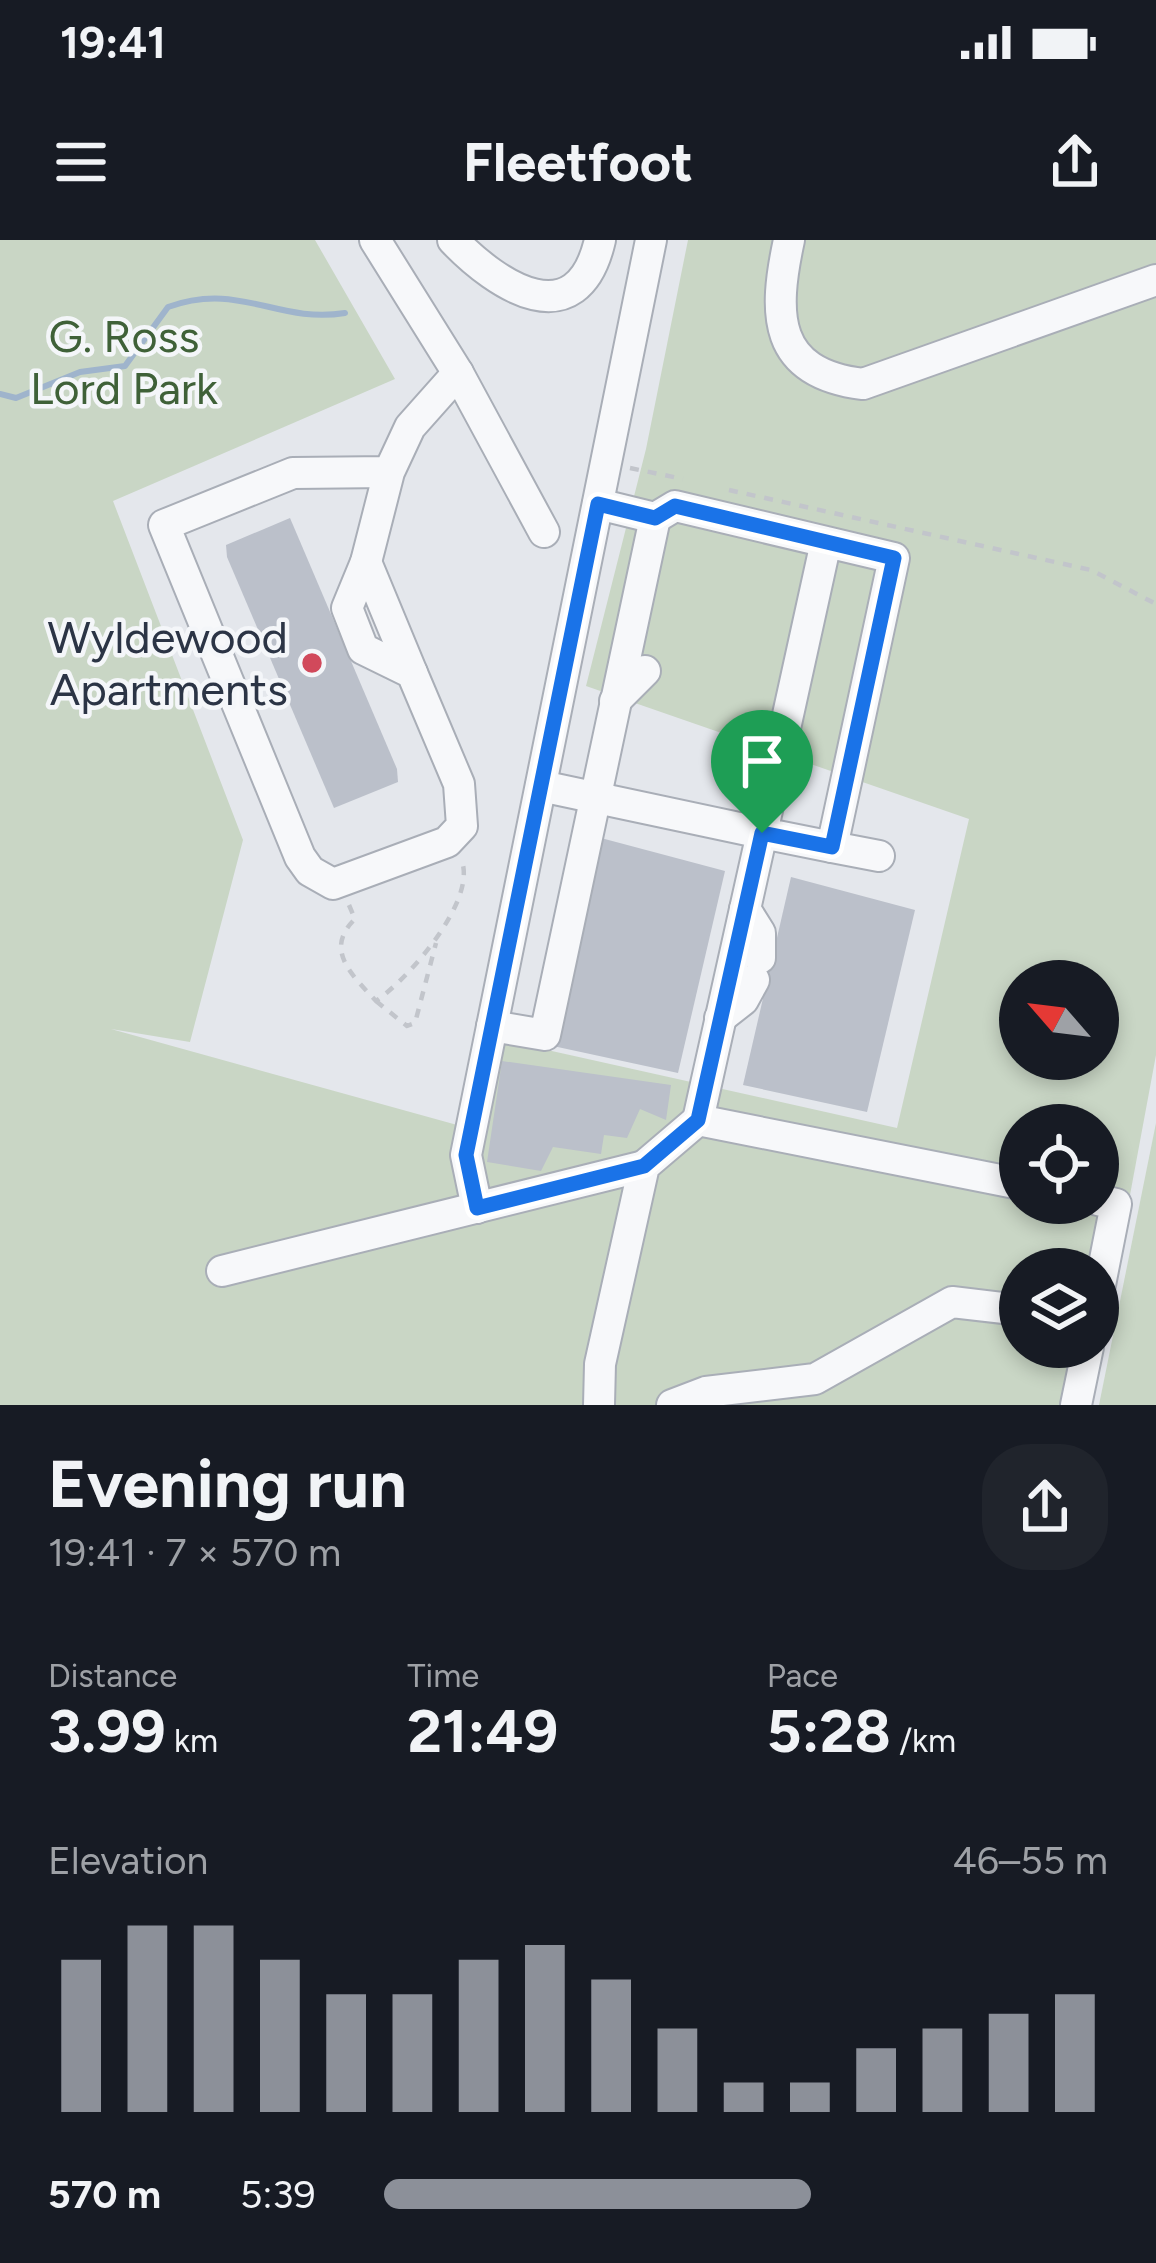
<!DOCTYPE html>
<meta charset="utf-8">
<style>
:root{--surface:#171b24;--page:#20242c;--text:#f1f3f6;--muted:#9ea1a6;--accent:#8c9099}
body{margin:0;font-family:Figtree,sans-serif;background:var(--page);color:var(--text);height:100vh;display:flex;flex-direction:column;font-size:45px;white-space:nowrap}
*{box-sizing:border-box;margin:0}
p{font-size:39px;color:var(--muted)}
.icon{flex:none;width:66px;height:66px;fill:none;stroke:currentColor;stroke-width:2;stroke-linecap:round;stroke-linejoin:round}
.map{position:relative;height:1165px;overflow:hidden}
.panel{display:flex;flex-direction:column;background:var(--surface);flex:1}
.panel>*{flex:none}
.needle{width:78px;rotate:298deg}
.buttons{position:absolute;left:999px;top:720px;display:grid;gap:24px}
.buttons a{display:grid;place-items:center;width:120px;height:120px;border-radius:50%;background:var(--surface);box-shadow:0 6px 18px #0003;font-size:60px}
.pin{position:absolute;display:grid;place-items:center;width:102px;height:102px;color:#fff;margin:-123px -51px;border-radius:50% 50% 50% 0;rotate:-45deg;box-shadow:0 0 12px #0007}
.pin .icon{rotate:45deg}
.round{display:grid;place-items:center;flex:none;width:126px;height:126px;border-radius:48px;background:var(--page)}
.summary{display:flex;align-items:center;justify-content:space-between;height:204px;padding:0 48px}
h1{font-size:66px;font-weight:700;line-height:90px}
.metrics{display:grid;grid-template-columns:repeat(3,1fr);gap:18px;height:204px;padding:12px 48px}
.metrics div{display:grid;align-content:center}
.metrics b{font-size:60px;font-weight:700}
.metrics small{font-size:33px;font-weight:400}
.metrics p{font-size:33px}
.chart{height:336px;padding:24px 48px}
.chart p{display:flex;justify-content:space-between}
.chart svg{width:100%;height:216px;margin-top:12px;stroke:var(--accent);stroke-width:6}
ul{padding:0 48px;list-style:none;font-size:39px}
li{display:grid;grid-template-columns:192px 144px 1fr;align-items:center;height:90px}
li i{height:30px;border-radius:15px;background:var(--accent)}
.status{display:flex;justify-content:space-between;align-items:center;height:84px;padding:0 60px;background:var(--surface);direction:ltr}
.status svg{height:33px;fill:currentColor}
header{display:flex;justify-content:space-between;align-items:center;height:156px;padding:0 48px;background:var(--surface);font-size:54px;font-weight:700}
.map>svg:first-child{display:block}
.green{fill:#c9d6c5;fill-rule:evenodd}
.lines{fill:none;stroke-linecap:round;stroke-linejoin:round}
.stream{stroke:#9fb4cc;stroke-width:6}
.building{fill:#bbc0ca}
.minor-casing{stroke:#a9aeb7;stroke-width:34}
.path{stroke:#c2c5cb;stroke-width:4.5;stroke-dasharray:9 9;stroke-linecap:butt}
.minor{stroke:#f7f8fa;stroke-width:30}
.route-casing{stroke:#fff;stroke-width:24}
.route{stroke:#1a73e8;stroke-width:15}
.poi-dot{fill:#d1495b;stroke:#f4f6f9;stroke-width:4.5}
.labels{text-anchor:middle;stroke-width:9;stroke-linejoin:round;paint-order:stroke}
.park-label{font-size:45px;fill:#3f6138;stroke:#f4f6f9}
.poi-label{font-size:45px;fill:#2b3445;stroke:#f4f6f9;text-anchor:end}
</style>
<div class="status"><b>19:41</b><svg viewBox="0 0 49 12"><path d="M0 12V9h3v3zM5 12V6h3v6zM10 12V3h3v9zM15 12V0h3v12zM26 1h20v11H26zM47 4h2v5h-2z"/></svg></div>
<header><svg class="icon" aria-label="menu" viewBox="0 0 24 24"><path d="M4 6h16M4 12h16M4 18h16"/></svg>Fleetfoot<svg class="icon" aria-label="share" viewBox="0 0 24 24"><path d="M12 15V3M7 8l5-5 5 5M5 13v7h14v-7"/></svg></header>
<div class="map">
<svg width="1156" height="1165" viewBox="0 0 1156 1165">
<rect width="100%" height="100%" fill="#e4e7ec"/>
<g class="green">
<path d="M0,0H315L395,139L113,261L243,600L190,802L111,789L468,888L485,796L897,888L969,579L586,446L646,209L688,0H1156V815L1091,1165H0ZM1020,741H1098V819H1020ZM1020,885H1098V963H1020ZM1020,1029H1098V1107H1020Z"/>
<path d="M1156,883V1165H1099Z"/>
</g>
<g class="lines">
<path class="stream" d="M0,154L16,158L80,132L125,126L168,67C240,41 277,84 345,73"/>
</g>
<g class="building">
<path d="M290,278L397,529L398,542L334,568L227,317L226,305Z"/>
<path d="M601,598L725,631L678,833L553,806Z"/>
<path d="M791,637L915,670L867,872L743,845Z"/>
<path d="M502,821L671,845L666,880L640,869L627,898L604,895L601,914L553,907L541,931L487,922Z"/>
</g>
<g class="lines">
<g class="minor-casing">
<g id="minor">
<path d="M375,0L458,133L544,292"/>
<path d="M453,0C497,46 577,99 600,0"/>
<path d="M789,0C773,74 772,133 863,144L1156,40"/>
<path d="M389,232L293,233L164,285L300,617L310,631L333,644L447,602L462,586L459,544L412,433L363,409L347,368L366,322L389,232L410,187L458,133"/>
<path d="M598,264L655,278L675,266L894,318L832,607L762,593L826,302"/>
<path d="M366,322L412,433"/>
<path d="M615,461L645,431"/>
<path d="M541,546L762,593L698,880"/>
<path d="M832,607L879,616"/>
<path d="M745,669L760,693V718"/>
<path d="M720,778L743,760L754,740"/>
<path d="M492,786L545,795L655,278"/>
<path d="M1098,960L1116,964L1098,1055"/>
<path d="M477,968L466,915L651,0"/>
<path d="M222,1031L644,926"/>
<path d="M599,1165L600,1124L644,926L698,880L1020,944"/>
<path d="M672,1165L706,1152L815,1139L952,1062L1020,1070"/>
<path d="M1076,1165L1088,1107"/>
</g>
</g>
<g class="path">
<path d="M630,228L683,239"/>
<path d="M729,250L1091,330L1156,364"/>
<path d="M349,665L355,679C323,710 353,736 376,761C408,739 472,666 463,625"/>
<path d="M376,761L407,786L415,783L436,703"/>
</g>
<use href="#minor" class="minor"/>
</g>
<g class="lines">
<g class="route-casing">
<path id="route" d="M598,264L655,278L675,266L894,318L832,607L762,593L698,880L644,926L477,968L466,915Z"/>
</g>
<use href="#route" class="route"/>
</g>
<circle class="poi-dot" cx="312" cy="423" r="12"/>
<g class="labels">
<g class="park-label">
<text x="124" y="112">G. Ross<tspan x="124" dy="52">Lord Park</tspan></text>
</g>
<g class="poi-label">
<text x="288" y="413">Wyldewood<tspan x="288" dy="52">Apartments</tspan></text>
</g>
</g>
</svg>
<div class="buttons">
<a><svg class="needle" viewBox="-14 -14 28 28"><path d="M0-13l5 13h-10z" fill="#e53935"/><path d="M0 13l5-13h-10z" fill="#9ea1a6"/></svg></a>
<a><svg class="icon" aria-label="locate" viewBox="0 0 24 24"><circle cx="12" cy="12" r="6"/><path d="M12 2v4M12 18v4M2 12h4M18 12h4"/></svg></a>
<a><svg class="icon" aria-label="layers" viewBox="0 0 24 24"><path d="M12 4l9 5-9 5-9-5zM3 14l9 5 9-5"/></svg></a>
</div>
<div class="pin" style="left:762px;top:593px;background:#1e9e55"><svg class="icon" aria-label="arrive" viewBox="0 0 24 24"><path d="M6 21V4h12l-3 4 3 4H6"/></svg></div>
</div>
<section class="panel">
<div class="summary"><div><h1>Evening run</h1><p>19:41 · 7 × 570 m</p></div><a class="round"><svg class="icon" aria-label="share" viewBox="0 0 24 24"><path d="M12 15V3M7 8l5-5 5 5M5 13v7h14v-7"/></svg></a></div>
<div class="metrics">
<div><p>Distance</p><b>3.99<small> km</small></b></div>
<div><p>Time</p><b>21:49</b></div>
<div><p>Pace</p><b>5:28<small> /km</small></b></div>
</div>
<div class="chart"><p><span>Elevation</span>46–55 m</p>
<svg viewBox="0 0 160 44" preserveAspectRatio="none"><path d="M5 44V13M15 44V6M25 44V6M35 44V13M45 44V20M55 44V20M65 44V13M75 44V10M85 44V17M95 44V27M105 44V38M115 44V38M125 44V31M135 44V27M145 44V24M155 44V20"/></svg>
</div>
<ul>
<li><b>570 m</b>5:39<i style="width:59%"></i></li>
</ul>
</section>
